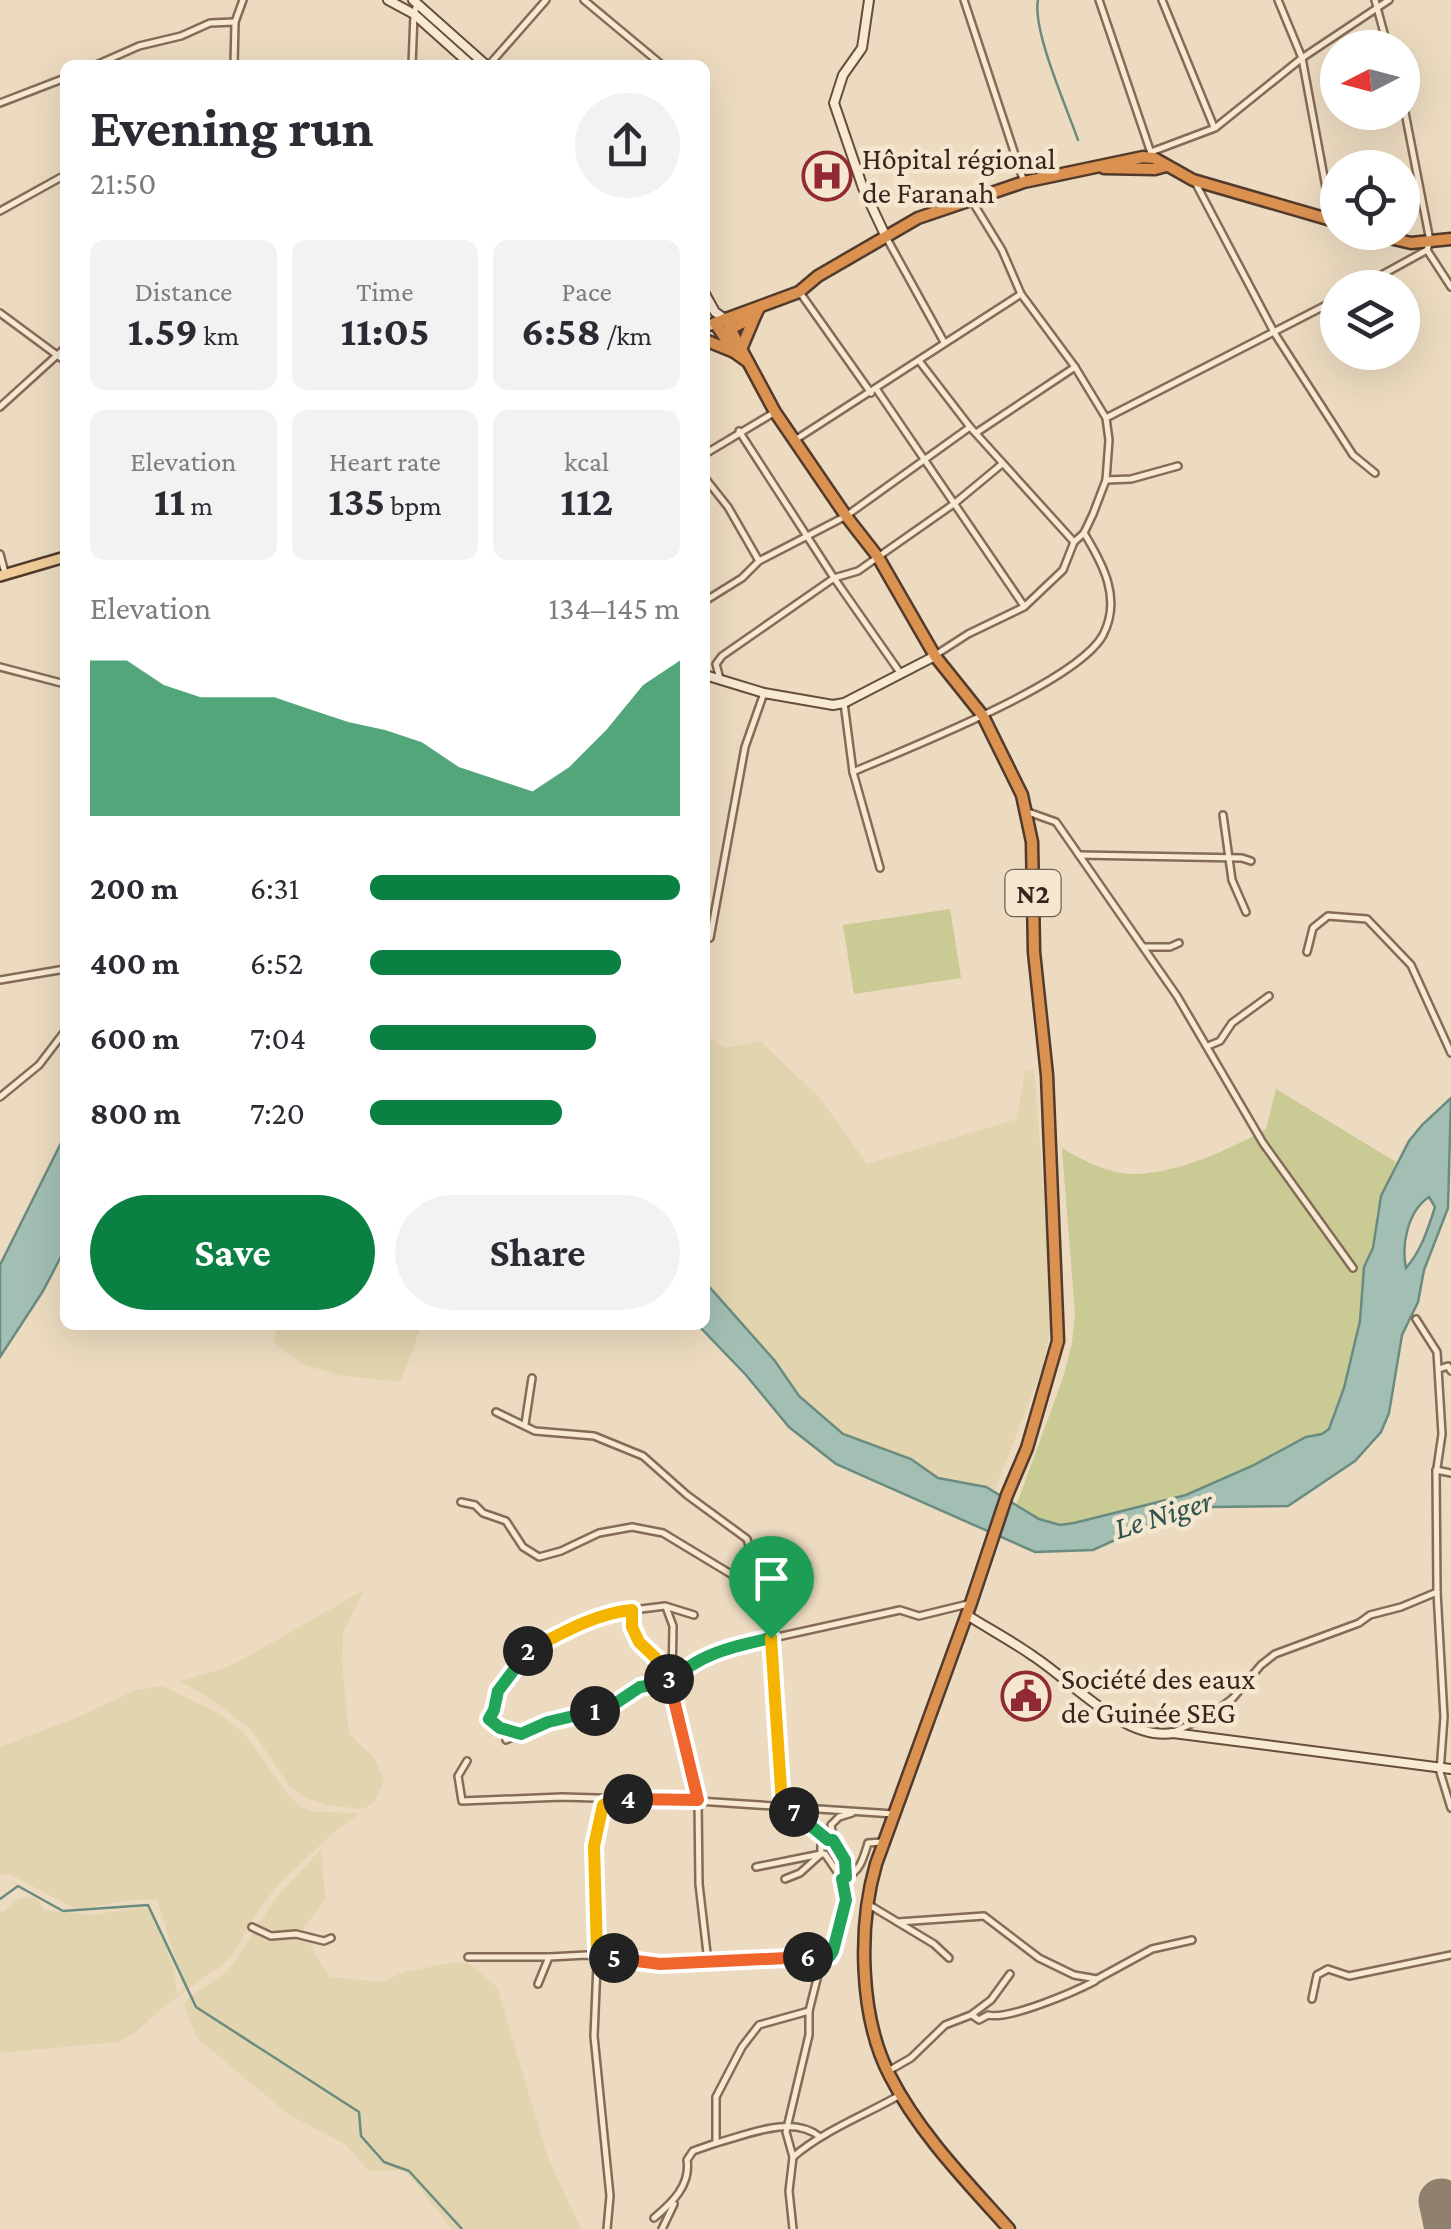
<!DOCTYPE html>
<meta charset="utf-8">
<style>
:root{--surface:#fff;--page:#f2f2f3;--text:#2b2b33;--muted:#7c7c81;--accent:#0b8043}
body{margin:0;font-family:"Crimson Pro",serif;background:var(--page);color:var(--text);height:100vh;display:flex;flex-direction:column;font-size:38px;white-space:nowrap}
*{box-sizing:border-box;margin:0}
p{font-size:32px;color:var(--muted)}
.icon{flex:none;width:55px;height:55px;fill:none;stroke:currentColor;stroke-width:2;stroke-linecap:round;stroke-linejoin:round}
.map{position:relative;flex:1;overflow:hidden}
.side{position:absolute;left:60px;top:60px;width:650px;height:1270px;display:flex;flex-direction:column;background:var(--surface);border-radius:15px;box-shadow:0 10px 40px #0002}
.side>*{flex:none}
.needle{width:65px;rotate:264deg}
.controls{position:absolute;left:1320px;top:30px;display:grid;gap:20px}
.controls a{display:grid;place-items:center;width:100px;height:100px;border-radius:50%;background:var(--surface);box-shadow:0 10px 40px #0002;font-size:50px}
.pin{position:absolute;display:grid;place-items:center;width:85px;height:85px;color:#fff;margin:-102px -42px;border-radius:50% 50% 50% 0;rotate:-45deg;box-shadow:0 0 10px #0007}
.pin .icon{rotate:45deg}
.km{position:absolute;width:50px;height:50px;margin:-25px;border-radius:50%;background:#222;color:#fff;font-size:28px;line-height:50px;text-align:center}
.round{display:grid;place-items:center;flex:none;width:105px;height:105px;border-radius:52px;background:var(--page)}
.headline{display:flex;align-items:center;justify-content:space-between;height:170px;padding:0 30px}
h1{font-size:55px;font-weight:700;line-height:75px}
.figures{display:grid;grid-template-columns:repeat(3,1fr);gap:15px;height:170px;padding:10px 30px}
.figures div{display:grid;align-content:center;border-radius:15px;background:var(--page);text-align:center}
.figures b{font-size:42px;font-weight:700}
.figures small{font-size:28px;font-weight:400}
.figures p{font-size:28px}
.chart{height:280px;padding:20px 30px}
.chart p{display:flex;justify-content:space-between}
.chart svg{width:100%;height:180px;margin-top:10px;fill:var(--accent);opacity:.7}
.primary-button{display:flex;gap:20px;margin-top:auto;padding:20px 30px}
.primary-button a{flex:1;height:115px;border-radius:60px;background:var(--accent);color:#fff;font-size:40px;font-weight:700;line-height:115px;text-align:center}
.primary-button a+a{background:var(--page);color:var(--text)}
ul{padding:0 30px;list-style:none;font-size:32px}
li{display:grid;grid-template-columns:160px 120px 1fr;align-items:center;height:75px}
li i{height:25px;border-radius:12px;background:var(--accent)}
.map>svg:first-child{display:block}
.farmland{fill:#e2d4ae}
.green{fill:#c9ca94}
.water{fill:#a3bfb4;stroke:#6a8c80;stroke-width:2.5;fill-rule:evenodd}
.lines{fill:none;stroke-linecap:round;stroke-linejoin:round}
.stream{stroke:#6a8c80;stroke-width:2.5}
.runway{stroke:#90806e;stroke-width:45}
.street-casing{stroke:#856c58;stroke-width:10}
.secondary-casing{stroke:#664d3c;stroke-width:12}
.primary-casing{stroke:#523b2d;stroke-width:14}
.highway-casing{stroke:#523b2d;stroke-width:15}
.street{stroke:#f8e9d3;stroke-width:5}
.secondary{stroke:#f8e9d3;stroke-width:8}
.primary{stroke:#f0cc98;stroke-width:9}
.highway{stroke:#db9251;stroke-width:10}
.split-1-casing{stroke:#fff;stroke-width:20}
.split-2-casing{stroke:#fff;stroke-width:20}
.split-3-casing{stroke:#fff;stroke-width:20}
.split-4-casing{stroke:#fff;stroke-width:20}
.split-5-casing{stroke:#fff;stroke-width:20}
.split-6-casing{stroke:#fff;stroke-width:20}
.split-7-casing{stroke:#fff;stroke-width:20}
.split-8-casing{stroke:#fff;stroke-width:20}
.split-1{stroke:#22a559;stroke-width:12}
.split-2{stroke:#22a559;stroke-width:12}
.split-3{stroke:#f5b400;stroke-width:12}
.split-4{stroke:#f0652b;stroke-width:12}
.split-5{stroke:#f5b400;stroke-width:12}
.split-6{stroke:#f0652b;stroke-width:12}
.split-7{stroke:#22a559;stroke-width:12}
.split-8{stroke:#f5b400;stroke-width:12}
.labels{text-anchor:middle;stroke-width:9;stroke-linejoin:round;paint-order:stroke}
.shield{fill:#f4e6cf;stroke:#6e6052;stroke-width:2.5}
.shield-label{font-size:28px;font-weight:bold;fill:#35261d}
.poi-label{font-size:30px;fill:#35261d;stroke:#f4e6cf;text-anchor:start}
.water-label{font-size:32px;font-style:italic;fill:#2c544e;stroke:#f4e6cf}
</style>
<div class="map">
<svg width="1451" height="2229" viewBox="0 0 1451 2229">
<rect width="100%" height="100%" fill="#ecdbc0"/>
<g class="farmland">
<path d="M705,1035L725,1048L760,1041L819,1097L867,1164L1017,1119L1025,1071L1034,1069L1052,1296L1050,1330L1043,1366L994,1492L938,1478L911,1459L843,1434L799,1396L775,1361L705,1282Z"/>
<path d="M278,1325H422L400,1382L339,1375L303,1364L273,1342Z"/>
<path d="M364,1590L343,1632L342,1663L349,1734L375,1759L384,1781L375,1801L363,1809L327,1805L305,1798L290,1787L251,1729L206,1696L180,1681L225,1668L247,1657Z"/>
<path d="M163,1686L218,1713L243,1732L287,1793L301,1807L315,1812L360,1813L334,1832L280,1883L261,1906L231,1958L162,2008L136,2032L118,2042L0,2053V1911L4,1912L17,1900L30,1896L38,1900L44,1910L93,1915L143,1907L150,1911L165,1945L174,1970L177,1996L184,1988L157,1899L129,1900L77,1910L8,1873L0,1875V1747L81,1716L135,1690Z"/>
<path d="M321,1849L325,1899L303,1929L317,1958L331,1977L382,1982L404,1972L456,1962L470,1964L497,1987L548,2158L581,2229H452L405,2170L369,2171L345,2144L289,2115L197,2038L184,2006L187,1999L229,1970L275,1899Z"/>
</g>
<g class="green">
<path d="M950,909L961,978L854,994L843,925Z"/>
<path d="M1276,1089L1396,1162L1377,1210L1373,1249L1364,1267L1360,1321L1344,1388L1329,1430L1322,1434L1306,1437L1252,1466L1186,1495L1074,1523L1060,1525L1039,1519L1016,1506L1063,1378L1072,1343L1075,1314L1062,1148C1083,1161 1112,1175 1137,1174C1180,1172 1229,1150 1266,1129Z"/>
</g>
<g class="water">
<path d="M1451,1098L1448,1208L1424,1270L1418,1302L1402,1335L1389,1413L1381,1432L1355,1461L1288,1506L1213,1507L1157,1521L1093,1550L1035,1552L836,1464L789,1427L746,1375L698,1325H705V1282L775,1361L799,1396L843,1434L911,1459L938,1478L986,1487L1039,1519L1060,1525L1074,1523L1186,1495L1252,1466L1306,1437L1322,1434L1329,1429L1344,1388L1360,1321L1364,1267L1373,1248L1381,1196L1409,1141L1422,1125ZM1429,1197L1435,1207C1428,1229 1421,1251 1406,1268C1401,1244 1408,1211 1429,1197Z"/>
<path d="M65,1135V1249L43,1291L0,1357V1265Z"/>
</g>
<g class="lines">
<g class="stream">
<path d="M1038,0C1032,30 1067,108 1078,140"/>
<path d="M0,1899L18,1886L63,1911L148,1905L196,2007L359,2112L361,2136L384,2162L409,2171L462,2229"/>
</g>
<path class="runway" d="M1441,2201L1447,2229"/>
<g class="street-casing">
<g id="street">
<path d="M584,0L662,65"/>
<path d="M964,0L1024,182"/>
<path d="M1099,0L1151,153"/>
<path d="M1162,0L1214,127"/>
<path d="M1278,0L1302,58L1332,220"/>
<path d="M1375,0L1388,48"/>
<path d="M96,65L139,46L181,36L210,23L235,22"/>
<path d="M234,65L235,22L243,0"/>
<path d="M412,65L414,14L417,4"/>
<path d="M489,65L546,0"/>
<path d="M1402,97L1430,241L1427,250L1451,287"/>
<path d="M0,103L65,78"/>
<path d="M1151,152L1215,128L1302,58L1389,0"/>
<path d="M1196,184L1275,334L1353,455L1375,473"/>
<path d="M972,201L1002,250L1021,294L1075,367L1106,418"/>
<path d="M0,211L65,175"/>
<path d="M886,237L944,342"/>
<path d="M1358,288L1427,250"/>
<path d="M801,294L871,393"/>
<path d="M0,313L65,361"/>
<path d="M920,362L970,427L1074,542"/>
<path d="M877,390L1024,606"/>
<path d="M0,407L65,348"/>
<path d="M739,431L834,578L901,674"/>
<path d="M976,433L1075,367"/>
<path d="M795,440L1021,294"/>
<path d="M705,454L775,412"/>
<path d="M705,478L728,507L759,561"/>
<path d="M1106,480L1131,479L1178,466"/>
<path d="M0,554L5,573"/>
<path d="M705,601L742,578L759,561L846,516L970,427"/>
<path d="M937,654L968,634L1024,607L1063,570L1074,542L1084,533L1093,514L1106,480L1109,440L1106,418L1338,299"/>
<path d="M0,667L65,684"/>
<path d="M720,679L716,664L722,656L834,578L858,571L878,557L955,503L1002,464"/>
<path d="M844,703L853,772L880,868"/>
<path d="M853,772C908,748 1077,683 1103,635C1122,599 1103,564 1084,533"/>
<path d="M1028,812L1056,822L1079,855L1177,996L1263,1143L1353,1268"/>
<path d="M1223,815L1232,880L1246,912"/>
<path d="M1079,855L1242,858L1251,861"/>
<path d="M710,938L745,747L764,693"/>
<path d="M1144,947H1170L1179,943"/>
<path d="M1307,952L1313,928L1328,916L1367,919L1411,965L1451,1053"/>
<path d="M0,980L65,969"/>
<path d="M1208,1046L1220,1041L1232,1023L1269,996"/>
<path d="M0,1097L39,1065L65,1031"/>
<path d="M1416,1319L1437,1352L1442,1434L1437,1468"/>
<path d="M1439,1369L1448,1366L1451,1371"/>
<path d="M496,1412L535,1431L594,1436L643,1456L687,1495L747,1539L767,1606L782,1804L818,1830L828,1840H833"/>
<path d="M525,1424L532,1378"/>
<path d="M1451,1473L1436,1470L1437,1592L1444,1717L1440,1772L1451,1808"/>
<path d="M461,1502L475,1505L483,1513L506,1521L523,1547L539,1557L561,1551L599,1533L632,1527L663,1533L754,1588H763"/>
<path d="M666,1607L673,1626L672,1680"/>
<path d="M632,1610C633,1636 644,1651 664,1666L665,1674L672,1682L698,1801L894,1814"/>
<path d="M1176,1731L1214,1713L1233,1698L1261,1665L1275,1654L1359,1623L1370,1615L1401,1607L1437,1592"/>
<path d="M519,1734L500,1728L489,1719L495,1709L497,1691L524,1653L570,1628L617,1612L665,1606L694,1615"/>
<path d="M506,1740L548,1722L613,1705L639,1687L672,1682L687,1665L741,1645L900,1610L919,1616L968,1604"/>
<path d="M467,1761L458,1776L462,1801L562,1797L698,1801L699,1884L708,1962L830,1956C843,1932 847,1906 842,1879L846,1877C845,1857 833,1844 831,1825L839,1817L852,1813"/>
<path d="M756,1867L821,1854V1845L828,1840"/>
<path d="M846,1877C860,1873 864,1856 868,1843L882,1842"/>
<path d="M785,1879L800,1873L821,1854H825L842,1879"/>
<path d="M871,1906L934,1944L949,1958"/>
<path d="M898,1922L984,1916L1039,1958L1074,1975L1097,1979L1152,1949L1192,1940"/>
<path d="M252,1927L271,1936L296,1934L324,1941L331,1938"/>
<path d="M468,1957H549"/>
<path d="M538,1984L549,1957L587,1955L660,1964L708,1962"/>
<path d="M1312,1999L1317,1975L1328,1969L1349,1976L1451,1955"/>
<path d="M972,2015L979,2020L988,2015C1009,2020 1074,1992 1095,1981"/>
<path d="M890,2070L911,2058L945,2025L971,2015L991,2000L1010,1974"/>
<path d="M716,2143C747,2135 792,2114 820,2137"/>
<path d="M793,2157L786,2132L809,2035V2011L819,1971L830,1956"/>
<path d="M654,2218C672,2203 691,2185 687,2160L693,2151L716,2143V2097L742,2047L759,2025L809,2011"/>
<path d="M607,2229L610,2196L594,2036L598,1941L593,1894L598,1819L603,1805L611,1800"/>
<path d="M662,2229L674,2204"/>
<path d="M793,2229L789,2191L793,2157C823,2131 865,2115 900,2095"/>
</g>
</g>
<g class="secondary-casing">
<g id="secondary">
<path d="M388,0L414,14L471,65"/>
<path d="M413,0L486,65"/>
<path d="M869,0L862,48L843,75L834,103L863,188L886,237"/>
<path d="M705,294L715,312L725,319"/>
<path d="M705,675L764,693L833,705L844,703L935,656"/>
<path d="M967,1615C989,1629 1012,1641 1033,1656C1072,1681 1124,1741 1173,1733L1451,1769"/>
</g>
</g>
<g class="primary-casing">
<g id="primary">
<path d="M705,327L715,323"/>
<path d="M0,576L65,557"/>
</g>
</g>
<g class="highway-casing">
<g id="highway">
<path d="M1104,168L1155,169L1166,166"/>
<path d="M1364,232L1411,243L1451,239"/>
<path d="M725,319L775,412L846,516L878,557L935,656L983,716L1022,795L1032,842L1034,952L1047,1075L1058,1341L1027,1448L1007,1495L971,1603L876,1864C858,1926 859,2017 890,2076C919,2133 967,2182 1009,2229"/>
<path d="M728,330L755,316L759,308"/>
<path d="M705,340L732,351"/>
<path d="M742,347L755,316"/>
<path d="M748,362L734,352L715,323L799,292L818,276L918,218L1024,182L1143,157L1154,158L1193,180L1338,222"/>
</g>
</g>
<use href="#street" class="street"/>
<use href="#secondary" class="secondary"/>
<use href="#primary" class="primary"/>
<use href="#highway" class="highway"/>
</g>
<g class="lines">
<g class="split-1-casing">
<path id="split-1" d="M595,1711L613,1705L640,1687L672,1682C696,1654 735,1646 771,1638"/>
</g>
<g class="split-2-casing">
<path id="split-2" d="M528,1651L498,1691L494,1710L489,1719L500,1728L521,1734L548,1722L595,1711"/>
</g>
<g class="split-3-casing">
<path id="split-3" d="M528,1651C560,1634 596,1613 632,1610V1627L639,1642L664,1666L669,1679"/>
</g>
<g class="split-4-casing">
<path id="split-4" d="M628,1799L698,1800L669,1679"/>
</g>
<g class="split-5-casing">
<path id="split-5" d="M614,1958L598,1956L597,1951L594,1846L603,1805L614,1799H628"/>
</g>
<g class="split-6-casing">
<path id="split-6" d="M614,1958L660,1964L808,1957"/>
</g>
<g class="split-7-casing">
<path id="split-7" d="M794,1812L828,1840H833L845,1860L846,1877L842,1879L846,1900L833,1951L830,1956L808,1957"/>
</g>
<g class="split-8-casing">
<path id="split-8" d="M771,1638L782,1804L794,1812"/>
</g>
<use href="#split-1" class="split-1"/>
<use href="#split-2" class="split-2"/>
<use href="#split-3" class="split-3"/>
<use href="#split-4" class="split-4"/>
<use href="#split-5" class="split-5"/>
<use href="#split-6" class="split-6"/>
<use href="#split-7" class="split-7"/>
<use href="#split-8" class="split-8"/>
</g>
<defs>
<g id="hospital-ring" transform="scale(2.5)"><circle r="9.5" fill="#f4e6cf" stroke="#922a35" stroke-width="1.5"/><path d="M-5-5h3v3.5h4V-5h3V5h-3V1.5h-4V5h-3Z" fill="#922a35"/></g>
<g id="civic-ring" transform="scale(2.5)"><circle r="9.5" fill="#f4e6cf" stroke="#922a35" stroke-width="1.5"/><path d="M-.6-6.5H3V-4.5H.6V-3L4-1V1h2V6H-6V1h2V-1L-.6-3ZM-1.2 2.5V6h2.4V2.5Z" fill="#922a35"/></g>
</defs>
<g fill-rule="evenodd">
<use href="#hospital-ring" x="827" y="176"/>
<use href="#civic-ring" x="1026" y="1696"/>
</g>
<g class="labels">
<rect class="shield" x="1005.5" y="870" width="55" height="46" rx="8"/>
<g class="shield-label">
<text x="1033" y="903">N2</text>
</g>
<g class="poi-label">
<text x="862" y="169">Hôpital régional<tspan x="862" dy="34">de Faranah</tspan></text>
<text x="1061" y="1689">Société des eaux<tspan x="1061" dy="34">de Guinée SEG</tspan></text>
</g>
<g class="water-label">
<text transform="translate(1163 1514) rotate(-17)" y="11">Le Niger</text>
</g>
</g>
</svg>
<div class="controls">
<a><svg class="needle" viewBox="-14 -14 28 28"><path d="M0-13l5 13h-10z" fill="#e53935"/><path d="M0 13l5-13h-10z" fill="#7c7c81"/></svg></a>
<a><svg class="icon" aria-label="locate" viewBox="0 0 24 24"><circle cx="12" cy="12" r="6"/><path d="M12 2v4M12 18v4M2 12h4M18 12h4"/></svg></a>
<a><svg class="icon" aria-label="layers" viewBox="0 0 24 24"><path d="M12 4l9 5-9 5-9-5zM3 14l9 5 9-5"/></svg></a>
</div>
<div class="pin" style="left:771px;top:1638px;background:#1e9e55"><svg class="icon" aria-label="arrive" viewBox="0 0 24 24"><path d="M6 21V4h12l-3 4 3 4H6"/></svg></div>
<b class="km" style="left:595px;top:1711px">1</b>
<b class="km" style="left:528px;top:1651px">2</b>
<b class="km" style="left:669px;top:1679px">3</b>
<b class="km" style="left:628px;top:1799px">4</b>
<b class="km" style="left:614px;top:1958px">5</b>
<b class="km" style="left:808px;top:1957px">6</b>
<b class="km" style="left:794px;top:1812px">7</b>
<section class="side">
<div class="headline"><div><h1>Evening run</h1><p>21:50</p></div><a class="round"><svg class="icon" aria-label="share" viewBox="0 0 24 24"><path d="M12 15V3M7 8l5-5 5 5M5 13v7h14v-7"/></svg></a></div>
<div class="figures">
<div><p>Distance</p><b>1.59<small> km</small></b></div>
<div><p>Time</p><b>11:05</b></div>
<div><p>Pace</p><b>6:58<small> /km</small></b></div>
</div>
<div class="figures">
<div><p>Elevation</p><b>11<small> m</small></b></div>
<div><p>Heart rate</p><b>135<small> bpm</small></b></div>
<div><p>kcal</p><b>112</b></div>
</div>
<div class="chart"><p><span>Elevation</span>134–145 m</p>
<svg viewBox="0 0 160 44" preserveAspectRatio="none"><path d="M0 44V6L10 6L20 12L30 15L40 15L50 15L60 18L70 21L80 23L90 26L100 32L110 35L120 38L130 32L140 23L150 12L160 6V44z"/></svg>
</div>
<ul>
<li><b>200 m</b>6:31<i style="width:100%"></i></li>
<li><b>400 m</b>6:52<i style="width:81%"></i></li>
<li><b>600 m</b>7:04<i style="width:73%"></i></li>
<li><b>800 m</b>7:20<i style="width:62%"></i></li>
</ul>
<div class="primary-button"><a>Save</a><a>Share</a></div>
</section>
</div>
